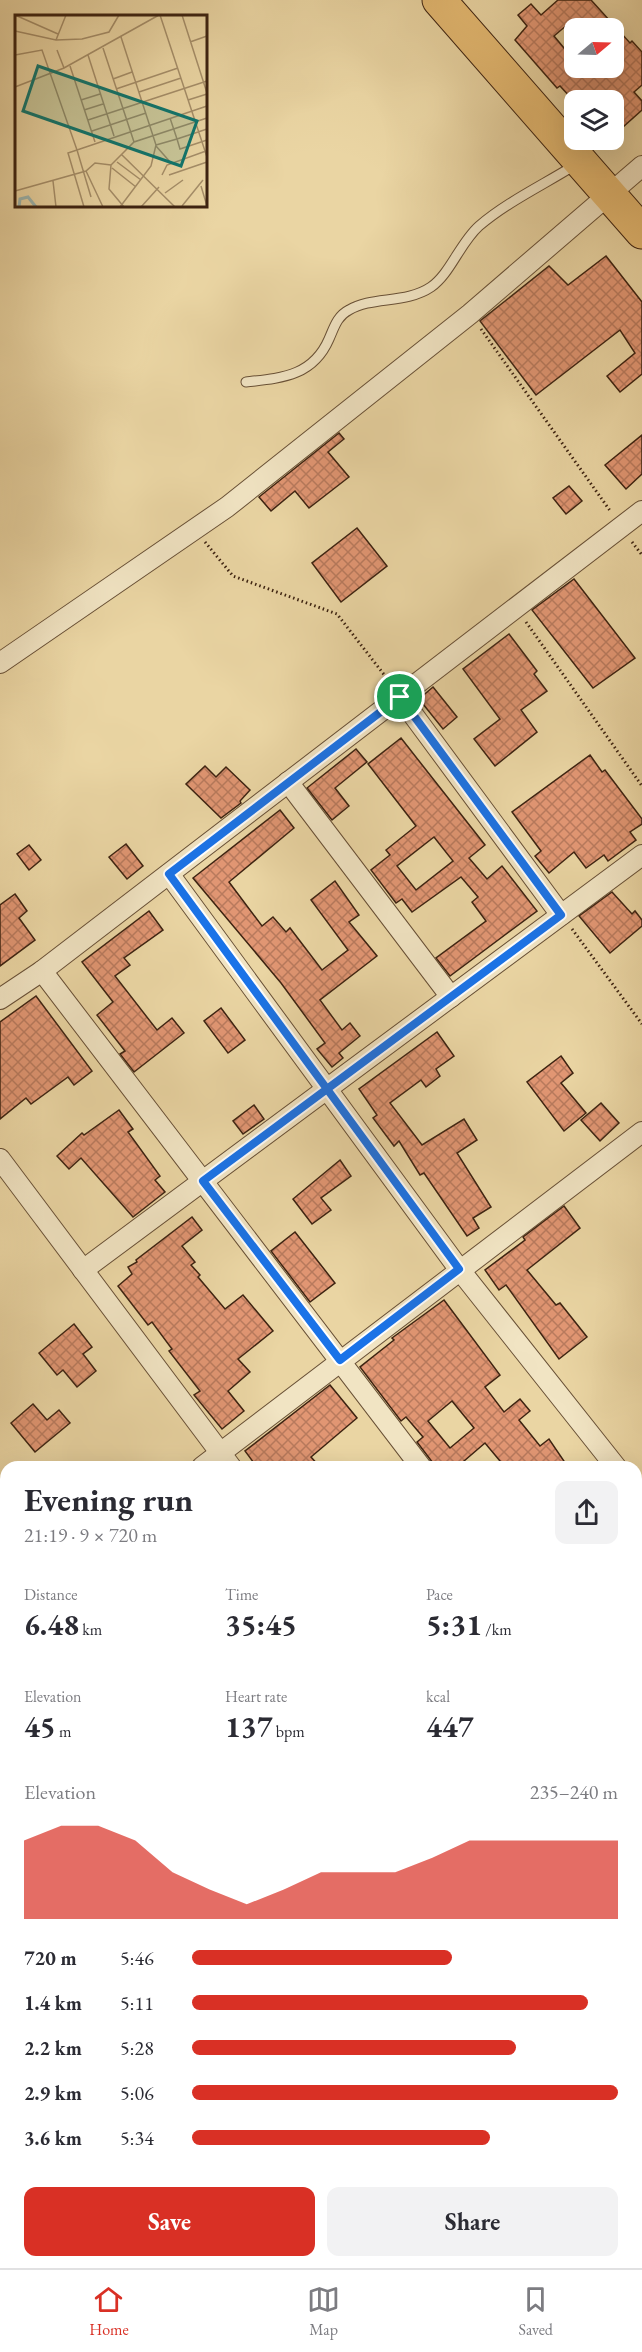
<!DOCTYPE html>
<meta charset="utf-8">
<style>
:root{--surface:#fff;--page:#f2f2f3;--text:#2b2b33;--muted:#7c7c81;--line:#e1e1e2;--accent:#d93025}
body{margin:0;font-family:"EB Garamond",serif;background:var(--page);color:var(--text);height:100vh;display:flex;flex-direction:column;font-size:22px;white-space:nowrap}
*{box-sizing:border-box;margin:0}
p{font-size:20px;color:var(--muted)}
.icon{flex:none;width:33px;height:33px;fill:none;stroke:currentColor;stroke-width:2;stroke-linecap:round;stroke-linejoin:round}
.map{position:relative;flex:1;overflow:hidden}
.side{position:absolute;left:0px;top:1461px;width:642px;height:807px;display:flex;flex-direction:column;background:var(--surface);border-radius:18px 18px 0 0;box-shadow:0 6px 24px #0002}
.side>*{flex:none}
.needle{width:39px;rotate:71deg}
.tools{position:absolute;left:564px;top:18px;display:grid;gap:12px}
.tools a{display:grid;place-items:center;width:60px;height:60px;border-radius:12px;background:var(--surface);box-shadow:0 6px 24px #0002;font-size:30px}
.pin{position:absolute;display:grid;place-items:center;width:51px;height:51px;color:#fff;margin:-26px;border:3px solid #fff;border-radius:50%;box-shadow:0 2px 6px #0007}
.round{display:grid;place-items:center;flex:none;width:63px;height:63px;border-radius:12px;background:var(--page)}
.overview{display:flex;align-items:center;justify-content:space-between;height:102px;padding:0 24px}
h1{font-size:33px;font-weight:700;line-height:45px}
.figures{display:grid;grid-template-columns:repeat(3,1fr);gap:9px;height:102px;padding:6px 24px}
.figures div{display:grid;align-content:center}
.figures b{font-size:30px;font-weight:700}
.figures small{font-size:16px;font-weight:400}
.figures p{font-size:16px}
.chart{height:168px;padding:12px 24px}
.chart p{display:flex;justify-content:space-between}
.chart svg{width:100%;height:108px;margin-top:6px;fill:var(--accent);opacity:.7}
.cta{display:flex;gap:12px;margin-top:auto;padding:12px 24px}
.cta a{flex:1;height:69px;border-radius:12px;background:var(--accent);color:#fff;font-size:24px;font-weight:700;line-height:69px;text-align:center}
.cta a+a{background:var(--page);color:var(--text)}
ul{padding:0 24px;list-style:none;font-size:20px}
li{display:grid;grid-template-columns:96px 72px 1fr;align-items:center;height:45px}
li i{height:15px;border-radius:8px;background:var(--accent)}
.dock{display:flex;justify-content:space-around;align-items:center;height:84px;border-top:2px solid var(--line);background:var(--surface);font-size:16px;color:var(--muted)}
.dock a{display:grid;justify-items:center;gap:3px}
.dock .current{color:var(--accent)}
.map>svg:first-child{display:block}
.building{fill:url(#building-cross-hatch);stroke:#3d2311;stroke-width:1.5;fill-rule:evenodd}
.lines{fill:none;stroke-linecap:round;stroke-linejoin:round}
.lane-casing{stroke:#685036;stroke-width:11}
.street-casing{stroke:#685036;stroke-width:22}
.highway-casing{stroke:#3d2311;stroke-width:35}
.path{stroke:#3d2311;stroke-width:3;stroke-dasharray:1.5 3;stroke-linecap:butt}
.lane{stroke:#f1e4c3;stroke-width:9}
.street{stroke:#f1e4c3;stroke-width:20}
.highway{stroke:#e5ba72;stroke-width:33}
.route-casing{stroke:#fff;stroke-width:12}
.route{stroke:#1a73e8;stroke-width:8}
.inset-river{fill:none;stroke:#9bb6b0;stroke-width:3}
.inset-road{fill:none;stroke:#a58e69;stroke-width:1.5}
.view{fill:#0f766e;fill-opacity:0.15;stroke:#0f766e;stroke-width:3}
.inset-edge{fill:none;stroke:#3d2311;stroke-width:3}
</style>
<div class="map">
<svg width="642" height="2268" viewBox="0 0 642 2268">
<defs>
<pattern id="building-cross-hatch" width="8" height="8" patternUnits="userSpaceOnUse" patternTransform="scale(1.5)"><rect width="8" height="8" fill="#e19673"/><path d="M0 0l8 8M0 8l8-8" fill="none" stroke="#b87a5d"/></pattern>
</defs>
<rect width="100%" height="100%" fill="#ead5a3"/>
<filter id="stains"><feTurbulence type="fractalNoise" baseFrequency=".00333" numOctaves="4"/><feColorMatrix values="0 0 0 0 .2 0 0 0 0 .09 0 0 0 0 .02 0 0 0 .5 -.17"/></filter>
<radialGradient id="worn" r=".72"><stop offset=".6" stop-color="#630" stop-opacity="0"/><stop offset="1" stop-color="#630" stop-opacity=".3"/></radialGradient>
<g class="building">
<path d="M558,0H591L630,43L632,41L642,52V85L634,92L642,101V110L614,135V100H573L560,86L557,88L515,40L527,26L518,15L531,4L541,15ZM574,19L582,28H614V68H574V60L554,36Z"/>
<path d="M606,256L642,302V374L620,392L607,376L635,353L620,330L536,395L480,321L549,266L568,285Z"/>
<path d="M339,433L344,439L328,452L349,477L309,508L295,491L271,511L259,497Z"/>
<path d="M642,435V474L626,489L605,465Z"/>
<path d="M569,486L582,501L566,514L553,498Z"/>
<path d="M357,528L387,566L341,602L312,563Z"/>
<path d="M574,579L635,658L593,688L532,610Z"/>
<path d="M509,634L537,671L534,674L547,691L521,710L537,732L495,766L474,739L500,719L463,669Z"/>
<path d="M433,687L457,717L443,729L419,699Z"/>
<path d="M401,738L485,845L469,858L487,879L502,866L537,911L450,976L436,958L486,921L472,902L478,897L461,877L412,912L402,899L396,903L371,870L390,855L386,850L416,826L368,764ZM434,837L453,861L416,890L397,866Z"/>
<path d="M356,749L367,762L335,788L349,806L332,820L307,788Z"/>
<path d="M590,755L602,772L605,770L642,819V824L630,832L636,840L608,861L604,855L586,868L574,852L549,873L535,856L541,851L512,812Z"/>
<path d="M205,766L216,777L226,767L250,790L240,801L241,803L221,818L186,784Z"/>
<path d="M280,810L294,828L229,882L262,926L273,917L286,932L290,928L322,970L348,950L311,900L335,881L359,915L349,922L377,956L320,1000L342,1030L350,1023L360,1036L339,1053L343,1058L332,1067L317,1049L325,1043L281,983L193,878Z"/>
<path d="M126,844L143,866L127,879L109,857Z"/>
<path d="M29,845L41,860L29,870L17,854Z"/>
<path d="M612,892L632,914L635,911L642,920V926L610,953L579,916Z"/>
<path d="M15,894L27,911L19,918L35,940L0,966V905Z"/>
<path d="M149,911L163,930L124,958L130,965L115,976L157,1030L172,1018L184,1033L134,1072L120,1054L125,1051L97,1015L113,1002L82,962Z"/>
<path d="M36,996L92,1071L74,1085L68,1077L31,1104L26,1098L0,1119V1022Z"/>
<path d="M221,1008L245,1040L228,1053L204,1021Z"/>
<path d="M437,1032L454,1056L436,1069L440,1076L426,1087L421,1080L390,1103L422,1145L464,1119L477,1140L457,1153L491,1207L473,1218L479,1228L467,1236L424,1173L420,1175L399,1141L394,1146L373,1118L377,1115L359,1089Z"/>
<path d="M561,1056L573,1073L561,1083L586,1113L564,1131L527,1082Z"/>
<path d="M601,1103L619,1123L600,1141L581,1120Z"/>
<path d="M254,1105L264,1119L243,1134L233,1121Z"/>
<path d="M119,1110L133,1129L128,1132L160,1176L155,1180L165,1192L133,1217L81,1158L69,1169L57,1156L82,1133L84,1135Z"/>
<path d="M340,1160L351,1176L321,1198L331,1210L312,1224L293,1199Z"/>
<path d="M564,1206L580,1228L527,1270L556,1305L560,1303L587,1337L559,1359L506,1285L499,1290L485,1270L525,1240L523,1237Z"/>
<path d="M192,1217L202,1230L182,1246L195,1262L191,1265L200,1275L198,1277L225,1309L243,1295L273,1331L238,1359L250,1372L228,1391L244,1411L222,1429L194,1395L200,1391L169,1351L172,1349L152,1322L148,1325L118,1286L132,1274L128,1267L137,1262L136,1260Z"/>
<path d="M295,1232L335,1283L310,1302L271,1251Z"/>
<path d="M444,1300L500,1375L485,1387L504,1412L520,1399L530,1411L519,1420L540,1446L549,1439L568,1467H505L485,1443L457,1467H436L417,1442L423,1437L406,1417L401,1421L360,1367L394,1340L392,1338ZM452,1401L474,1428L450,1448L428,1421Z"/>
<path d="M74,1324L92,1347L83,1354L96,1371L77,1387L63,1370L57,1375L39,1353Z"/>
<path d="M330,1385L357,1418L311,1457L320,1467H257L245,1451Z"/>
<path d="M33,1404L47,1420L59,1410L70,1423L35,1452L11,1423Z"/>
</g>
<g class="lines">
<g class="lane-casing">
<path id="lane" d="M246,382C282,378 313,376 329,339C334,328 337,316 349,310C372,296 406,304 431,287C450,274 460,243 479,226C507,202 543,185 575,165"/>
</g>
<g class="street-casing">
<g id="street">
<path d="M0,663L227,507L470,314L642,166"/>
<path d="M400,697L561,915"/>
<path d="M288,782L451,997"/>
<path d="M169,874L459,1269L616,1467"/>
<path d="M42,971L421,1467"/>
<path d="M0,999L42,971L642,511"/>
<path d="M0,1159L231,1467"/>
<path d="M83,1270L642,855"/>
<path d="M202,1467L642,1132"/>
<path d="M636,1493L642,1500"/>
<path d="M0,1499L6,1500"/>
<path d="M0,1870H6"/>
<path d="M636,2007L642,2015"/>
<path d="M0,2113L6,2108"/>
<path d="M0,2137L6,2144"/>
<path d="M636,2238L642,2233"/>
<path d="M102,2262L107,2268"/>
<path d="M277,2262L281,2268"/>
<path d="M460,2262L464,2268"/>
<path d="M630,2262L634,2268"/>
<path d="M75,2268L82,2262"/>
<path d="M597,2268L605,2262"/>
</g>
</g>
<g class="highway-casing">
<path id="highway" d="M439,0L642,232"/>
</g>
<g class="path">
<path d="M481,329L611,512"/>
<path d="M205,542L233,576L337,614L389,681"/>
<path d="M632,542L642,555"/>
<path d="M526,622L642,786"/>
<path d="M572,929L642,1024"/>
</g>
<use href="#lane" class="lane"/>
<use href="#street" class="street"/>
<use href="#highway" class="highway"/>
</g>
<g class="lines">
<g class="route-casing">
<path id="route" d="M400,697L169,874L327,1089L203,1181L340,1360L459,1269L327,1089L561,915L400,697"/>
</g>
<use href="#route" class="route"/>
</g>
<g transform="translate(15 15)">
<rect width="192" height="192" fill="#ead5a3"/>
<path class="inset-river" d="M4,192L5,184L13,182L21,192"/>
<path class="inset-road" d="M0,0L43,19M145,0L192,142M167,0L192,78M0,16L41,25L67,24L94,17L104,0M41,25L51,0M175,27L192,21M88,33L119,127M42,35L49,53M0,40L27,35L62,135L53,138L69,192M73,40L99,121M55,51L80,127M98,64L117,57M0,72L49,53L144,0M101,74L163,53M124,77L166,63M66,85L85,79M173,85L192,79M69,95L88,89M155,103L162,124L192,114M73,105L192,66M77,116L131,98M141,130L162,124L165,134L192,125M141,131L156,148M107,140L160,192M102,147L126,165M97,153L121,172M71,156L88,192M147,160L152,150L191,136M154,160L192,147M38,166L41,192M186,171L192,191M0,176L71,156L80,148L96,150M150,178L168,165M76,182L62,135L192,91M167,191L188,165M105,192L136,151L141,130L106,22M109,192L94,174L96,150L119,127L192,103M126,192L144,172"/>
<path class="view" d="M23,51L182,106L166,151L8,96Z"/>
<rect width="192" height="192" class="inset-edge"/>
</g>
<rect width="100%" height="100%" filter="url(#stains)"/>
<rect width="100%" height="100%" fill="url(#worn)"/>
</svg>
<div class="tools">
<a><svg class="needle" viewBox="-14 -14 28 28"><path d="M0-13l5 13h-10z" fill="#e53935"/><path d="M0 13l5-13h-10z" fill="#7c7c81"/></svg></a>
<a><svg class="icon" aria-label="layers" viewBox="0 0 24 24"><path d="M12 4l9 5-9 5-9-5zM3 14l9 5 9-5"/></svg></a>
</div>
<div class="pin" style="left:400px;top:697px;background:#1e9e55"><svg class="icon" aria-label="arrive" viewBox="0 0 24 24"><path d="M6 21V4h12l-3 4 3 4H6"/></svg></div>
<section class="side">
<div class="overview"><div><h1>Evening run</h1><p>21:19 · 9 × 720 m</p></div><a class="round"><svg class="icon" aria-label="share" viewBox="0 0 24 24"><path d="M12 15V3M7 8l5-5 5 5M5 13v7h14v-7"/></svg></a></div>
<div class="figures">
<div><p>Distance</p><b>6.48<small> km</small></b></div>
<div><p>Time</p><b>35:45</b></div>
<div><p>Pace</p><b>5:31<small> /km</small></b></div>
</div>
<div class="figures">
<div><p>Elevation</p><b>45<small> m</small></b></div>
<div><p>Heart rate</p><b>137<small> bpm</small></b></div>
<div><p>kcal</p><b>447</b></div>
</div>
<div class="chart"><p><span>Elevation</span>235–240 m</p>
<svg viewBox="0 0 160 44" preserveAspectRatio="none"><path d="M0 44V12L10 6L20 6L30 12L40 25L50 32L60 38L70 32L80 25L90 25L100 25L110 19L120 12L130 12L140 12L150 12L160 12V44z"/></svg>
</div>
<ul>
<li><b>720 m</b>5:46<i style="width:61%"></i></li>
<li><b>1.4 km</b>5:11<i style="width:93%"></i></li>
<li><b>2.2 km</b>5:28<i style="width:76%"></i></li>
<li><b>2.9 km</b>5:06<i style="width:100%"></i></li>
<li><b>3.6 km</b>5:34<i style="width:70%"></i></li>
</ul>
<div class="cta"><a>Save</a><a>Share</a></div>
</section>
</div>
<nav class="dock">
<a class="current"><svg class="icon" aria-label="home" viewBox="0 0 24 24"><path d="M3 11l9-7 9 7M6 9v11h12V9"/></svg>Home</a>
<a><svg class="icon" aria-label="map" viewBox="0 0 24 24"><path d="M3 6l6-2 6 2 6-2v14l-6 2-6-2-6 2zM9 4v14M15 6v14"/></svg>Map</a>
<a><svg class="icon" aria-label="saved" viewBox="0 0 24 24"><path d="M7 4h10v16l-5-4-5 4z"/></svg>Saved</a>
</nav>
